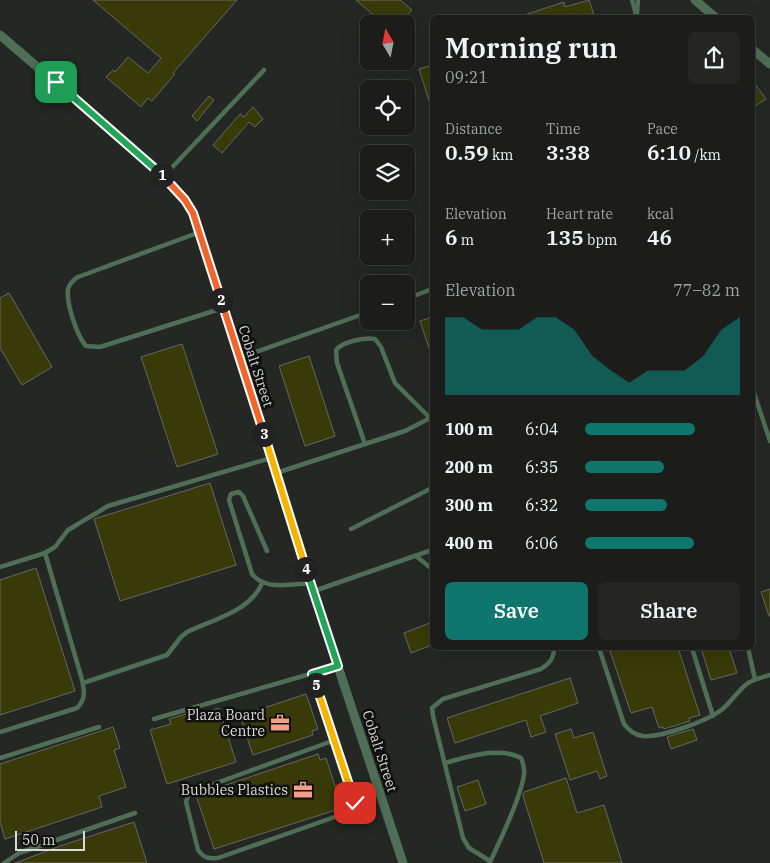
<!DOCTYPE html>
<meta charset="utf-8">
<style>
:root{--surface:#1c1d1b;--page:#252624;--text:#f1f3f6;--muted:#a0a2a3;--line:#3a3b3a;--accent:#0f766e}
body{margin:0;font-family:"IBM Plex Serif",serif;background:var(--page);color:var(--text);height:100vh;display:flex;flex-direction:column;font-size:19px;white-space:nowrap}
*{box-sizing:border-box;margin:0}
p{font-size:16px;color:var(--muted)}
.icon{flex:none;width:28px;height:28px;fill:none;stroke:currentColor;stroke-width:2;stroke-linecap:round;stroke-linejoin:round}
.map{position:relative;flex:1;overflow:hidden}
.sheet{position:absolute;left:430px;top:15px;width:325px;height:635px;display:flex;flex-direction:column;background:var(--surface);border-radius:8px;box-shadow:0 5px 20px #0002,0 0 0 1px var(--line)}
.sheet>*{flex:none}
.needle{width:32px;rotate:350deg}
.tools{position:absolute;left:360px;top:15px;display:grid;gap:10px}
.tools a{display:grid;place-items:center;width:55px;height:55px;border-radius:8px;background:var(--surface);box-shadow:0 5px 20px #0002,0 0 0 1px var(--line);font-size:25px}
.scale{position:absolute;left:15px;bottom:12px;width:70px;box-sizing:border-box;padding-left:5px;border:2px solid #d9dad9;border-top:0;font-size:14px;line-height:18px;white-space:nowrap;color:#d9dad9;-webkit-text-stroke:4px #0f0f0e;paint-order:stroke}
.pin{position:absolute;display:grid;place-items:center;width:42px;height:42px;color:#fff;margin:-21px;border-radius:10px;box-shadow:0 2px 8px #0006}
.km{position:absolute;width:25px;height:25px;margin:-12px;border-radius:50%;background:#222;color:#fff;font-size:14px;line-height:25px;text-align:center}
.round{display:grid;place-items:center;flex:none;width:52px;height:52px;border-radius:8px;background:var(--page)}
.head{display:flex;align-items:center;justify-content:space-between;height:85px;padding:0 15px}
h1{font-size:28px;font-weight:600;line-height:38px}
.stats{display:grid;grid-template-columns:repeat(3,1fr);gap:8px;height:85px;padding:5px 15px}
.stats div{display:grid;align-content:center}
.stats b{font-size:21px;font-weight:600}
.stats small{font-size:14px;font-weight:400}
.stats p{font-size:14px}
.chart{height:140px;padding:10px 15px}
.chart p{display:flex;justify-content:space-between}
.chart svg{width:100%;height:90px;margin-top:5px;fill:var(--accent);opacity:.7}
.action{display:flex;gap:10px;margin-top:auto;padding:10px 15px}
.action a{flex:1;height:58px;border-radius:8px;background:var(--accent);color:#fff;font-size:20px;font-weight:600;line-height:58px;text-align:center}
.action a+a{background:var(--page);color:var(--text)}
ul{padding:0 15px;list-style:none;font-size:16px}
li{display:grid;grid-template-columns:80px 60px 1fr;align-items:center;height:38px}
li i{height:12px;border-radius:6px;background:var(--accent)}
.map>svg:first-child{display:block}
.building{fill:#383a08;stroke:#666764}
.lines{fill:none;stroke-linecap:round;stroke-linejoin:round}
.lane{stroke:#4e6f55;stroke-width:4.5}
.street{stroke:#4e6f55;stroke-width:9}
.split-1-casing{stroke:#fff;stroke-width:10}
.split-2-casing{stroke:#fff;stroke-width:10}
.split-3-casing{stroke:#fff;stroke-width:10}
.split-4-casing{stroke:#fff;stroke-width:10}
.split-5-casing{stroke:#fff;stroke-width:10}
.split-6-casing{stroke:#fff;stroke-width:10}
.split-1{stroke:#22a559;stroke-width:6}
.split-2{stroke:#f0652b;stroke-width:6}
.split-3{stroke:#f0652b;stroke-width:6}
.split-4{stroke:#f5b400;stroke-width:6}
.split-5{stroke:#22a559;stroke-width:6}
.split-6{stroke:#f5b400;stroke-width:6}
.labels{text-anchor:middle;stroke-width:5;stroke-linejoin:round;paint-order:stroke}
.street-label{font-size:14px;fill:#d9dad9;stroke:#0f0f0e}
.poi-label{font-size:14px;fill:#d9dad9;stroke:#0f0f0e;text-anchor:end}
</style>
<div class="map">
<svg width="770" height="863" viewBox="0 0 770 863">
<rect width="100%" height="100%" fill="#252724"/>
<g class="building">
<path d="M93,0H237L173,73L175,74L152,101L148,98L141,107L106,77L113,70L115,72L128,57L148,73L161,58Z"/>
<path d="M356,0H400L412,10L399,24H384Z"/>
<path d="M589,0L595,18H571L570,14L558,18H522L521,16L564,2L565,7Z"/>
<path d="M432,65V106L431,107L419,69Z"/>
<path d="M752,80L766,99L752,108Z"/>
<path d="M209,96L214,100L197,121L192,116Z"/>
<path d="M253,107L263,119L255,127L249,122L222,153L213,145L240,114L244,117Z"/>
<path d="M9,293L52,367L22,385L0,348V298Z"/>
<path d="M432,317V354H431L420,321Z"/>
<path d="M182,344L218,454L177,467L141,357Z"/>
<path d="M309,356L335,436L305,446L279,366Z"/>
<path d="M210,483L236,565L120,601L94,519Z"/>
<path d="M36,568L75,691L0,715V580Z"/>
<path d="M770,589V616H769L761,592Z"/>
<path d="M432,622V645L411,653L404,633Z"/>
<path d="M609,648H678L700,715L689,718L690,721L664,729L663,727L659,728L652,707L631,713Z"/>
<path d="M701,648H729L737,673L711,680Z"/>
<path d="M570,678L578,703L540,716L546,732L531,737L526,720L455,743L447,718Z"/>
<path d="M306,694L318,729L312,731L313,735L253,755L240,716Z"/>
<path d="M219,708L236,762L167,784L150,730L171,724L169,719L196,711L197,715Z"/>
<path d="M113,727L120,748L114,750L126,787L99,796L102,807L5,839L0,822V764Z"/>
<path d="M571,729L574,738L593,732L607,776L600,779L597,771L570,780L555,734Z"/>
<path d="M693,729L697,740L671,749L667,737Z"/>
<path d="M318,754L320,760L326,758L342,808L214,849L196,795Z"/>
<path d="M566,778L577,813L604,805L622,863H544L523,796L524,792Z"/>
<path d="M478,780L486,804L465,811L457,787Z"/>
<path d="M134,822L147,863H15L60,846Z"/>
</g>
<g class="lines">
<g class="lane">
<path d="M632,0L637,18"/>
<path d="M637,13L638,0"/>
<path d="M164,176L264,70"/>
<path d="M200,232L78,277C73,280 70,283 68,289C66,303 77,336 86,346L100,347L223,308"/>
<path d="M406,299L432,289"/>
<path d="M239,358L369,312"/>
<path d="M752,387L770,441"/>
<path d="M365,444L337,363L336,350C342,342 365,337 375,339L381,347L395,383L430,418L432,424"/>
<path d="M276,473L405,431L432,417"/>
<path d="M351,529L432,488"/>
<path d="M267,551L243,496L239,492L231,494L229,500L252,574C266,591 291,584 311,583"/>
<path d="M416,556L432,569"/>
<path d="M0,567L45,553L55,547L68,530L108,506L271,458"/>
<path d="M314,591L432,550"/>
<path d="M599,648L624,724C629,730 634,735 643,736C661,738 706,721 720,711C731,703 737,691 748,683C755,679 763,677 770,675"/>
<path d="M692,648L713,716"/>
<path d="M748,648L755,679"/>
<path d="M312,674L353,797L355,806L349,812L218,858C208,859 204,858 198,850L186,802L189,793L335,740"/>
<path d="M83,683L167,655L181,637L187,632C212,620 251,611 262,583"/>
<path d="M154,719L338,666"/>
<path d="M0,732L77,708C87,699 84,688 81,676L45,553"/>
<path d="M0,758L99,727"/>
<path d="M445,763C468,757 498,746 521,758C523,763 525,768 524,774C522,795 500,841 490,862"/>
<path d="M490,861L469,848L463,838L433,716L432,708L443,699L541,669C550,663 554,658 554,648"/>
<path d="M4,863L19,853L135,813"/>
</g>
<g class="street">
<path d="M695,0L716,18"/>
<path d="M0,35L160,172L185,200L193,213L317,603L403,863"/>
<path d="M752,49L770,64"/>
</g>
</g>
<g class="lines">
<g class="split-1-casing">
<path id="split-1" d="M56,82L162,175"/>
</g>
<g class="split-2-casing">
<path id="split-2" d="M162,175L185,200L193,213L221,300"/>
</g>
<g class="split-3-casing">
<path id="split-3" d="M221,300L264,434"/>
</g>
<g class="split-4-casing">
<path id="split-4" d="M264,434L306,569"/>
</g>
<g class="split-5-casing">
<path id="split-5" d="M306,569L338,666L312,674L316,685"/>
</g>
<g class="split-6-casing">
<path id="split-6" d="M316,685L355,803"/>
</g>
<use href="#split-1" class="split-1"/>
<use href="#split-2" class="split-2"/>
<use href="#split-3" class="split-3"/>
<use href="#split-4" class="split-4"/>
<use href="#split-5" class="split-5"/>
<use href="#split-6" class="split-6"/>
</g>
<defs>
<g id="office-bare" transform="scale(1.5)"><path d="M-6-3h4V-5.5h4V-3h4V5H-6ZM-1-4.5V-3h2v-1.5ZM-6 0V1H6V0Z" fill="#f49e89" stroke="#0f0f0e" stroke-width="2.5" paint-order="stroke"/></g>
</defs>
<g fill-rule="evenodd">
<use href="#office-bare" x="280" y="723"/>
<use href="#office-bare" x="303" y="790"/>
</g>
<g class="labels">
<g class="street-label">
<text transform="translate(256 366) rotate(72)" y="5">Cobalt Street</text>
<text transform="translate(380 751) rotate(72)" y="5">Cobalt Street</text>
</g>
<g class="poi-label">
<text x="265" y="720">Plaza Board<tspan x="265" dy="16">Centre</tspan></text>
<text x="288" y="795">Bubbles Plastics</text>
</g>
</g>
</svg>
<div class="tools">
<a><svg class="needle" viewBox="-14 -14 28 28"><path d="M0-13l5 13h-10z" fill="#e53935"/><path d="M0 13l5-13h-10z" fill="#a0a2a3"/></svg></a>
<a><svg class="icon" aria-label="locate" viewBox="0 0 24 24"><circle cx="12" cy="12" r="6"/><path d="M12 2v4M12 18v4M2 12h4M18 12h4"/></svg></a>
<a><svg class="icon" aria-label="layers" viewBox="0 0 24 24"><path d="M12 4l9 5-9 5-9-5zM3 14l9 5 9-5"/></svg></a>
<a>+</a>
<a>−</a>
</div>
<div class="scale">50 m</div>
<div class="pin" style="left:56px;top:82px;background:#1e9e55"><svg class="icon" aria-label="arrive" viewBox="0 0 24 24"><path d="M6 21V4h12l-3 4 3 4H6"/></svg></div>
<div class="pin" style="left:355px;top:803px;background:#d93025"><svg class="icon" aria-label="check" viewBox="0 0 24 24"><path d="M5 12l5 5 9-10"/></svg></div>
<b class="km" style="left:162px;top:175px">1</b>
<b class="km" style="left:221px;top:300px">2</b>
<b class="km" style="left:264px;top:434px">3</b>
<b class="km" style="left:306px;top:569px">4</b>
<b class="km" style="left:316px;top:685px">5</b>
<section class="sheet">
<div class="head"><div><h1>Morning run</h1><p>09:21</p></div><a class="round"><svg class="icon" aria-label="share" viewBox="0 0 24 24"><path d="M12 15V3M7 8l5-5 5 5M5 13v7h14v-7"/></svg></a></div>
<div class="stats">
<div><p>Distance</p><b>0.59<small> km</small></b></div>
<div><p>Time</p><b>3:38</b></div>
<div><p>Pace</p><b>6:10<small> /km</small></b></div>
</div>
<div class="stats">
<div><p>Elevation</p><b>6<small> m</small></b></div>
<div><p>Heart rate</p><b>135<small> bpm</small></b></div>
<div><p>kcal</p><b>46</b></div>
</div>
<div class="chart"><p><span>Elevation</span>77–82 m</p>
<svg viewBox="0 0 160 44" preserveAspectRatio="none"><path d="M0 44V6L10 6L20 12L30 12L40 12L50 6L60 6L70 12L80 25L90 32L100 38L110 32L120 32L130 32L140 25L150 12L160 6V44z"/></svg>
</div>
<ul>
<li><b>100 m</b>6:04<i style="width:71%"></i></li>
<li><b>200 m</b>6:35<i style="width:51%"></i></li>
<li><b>300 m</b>6:32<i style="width:53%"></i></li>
<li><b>400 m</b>6:06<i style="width:70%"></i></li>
</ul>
<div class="action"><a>Save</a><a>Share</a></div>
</section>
</div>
